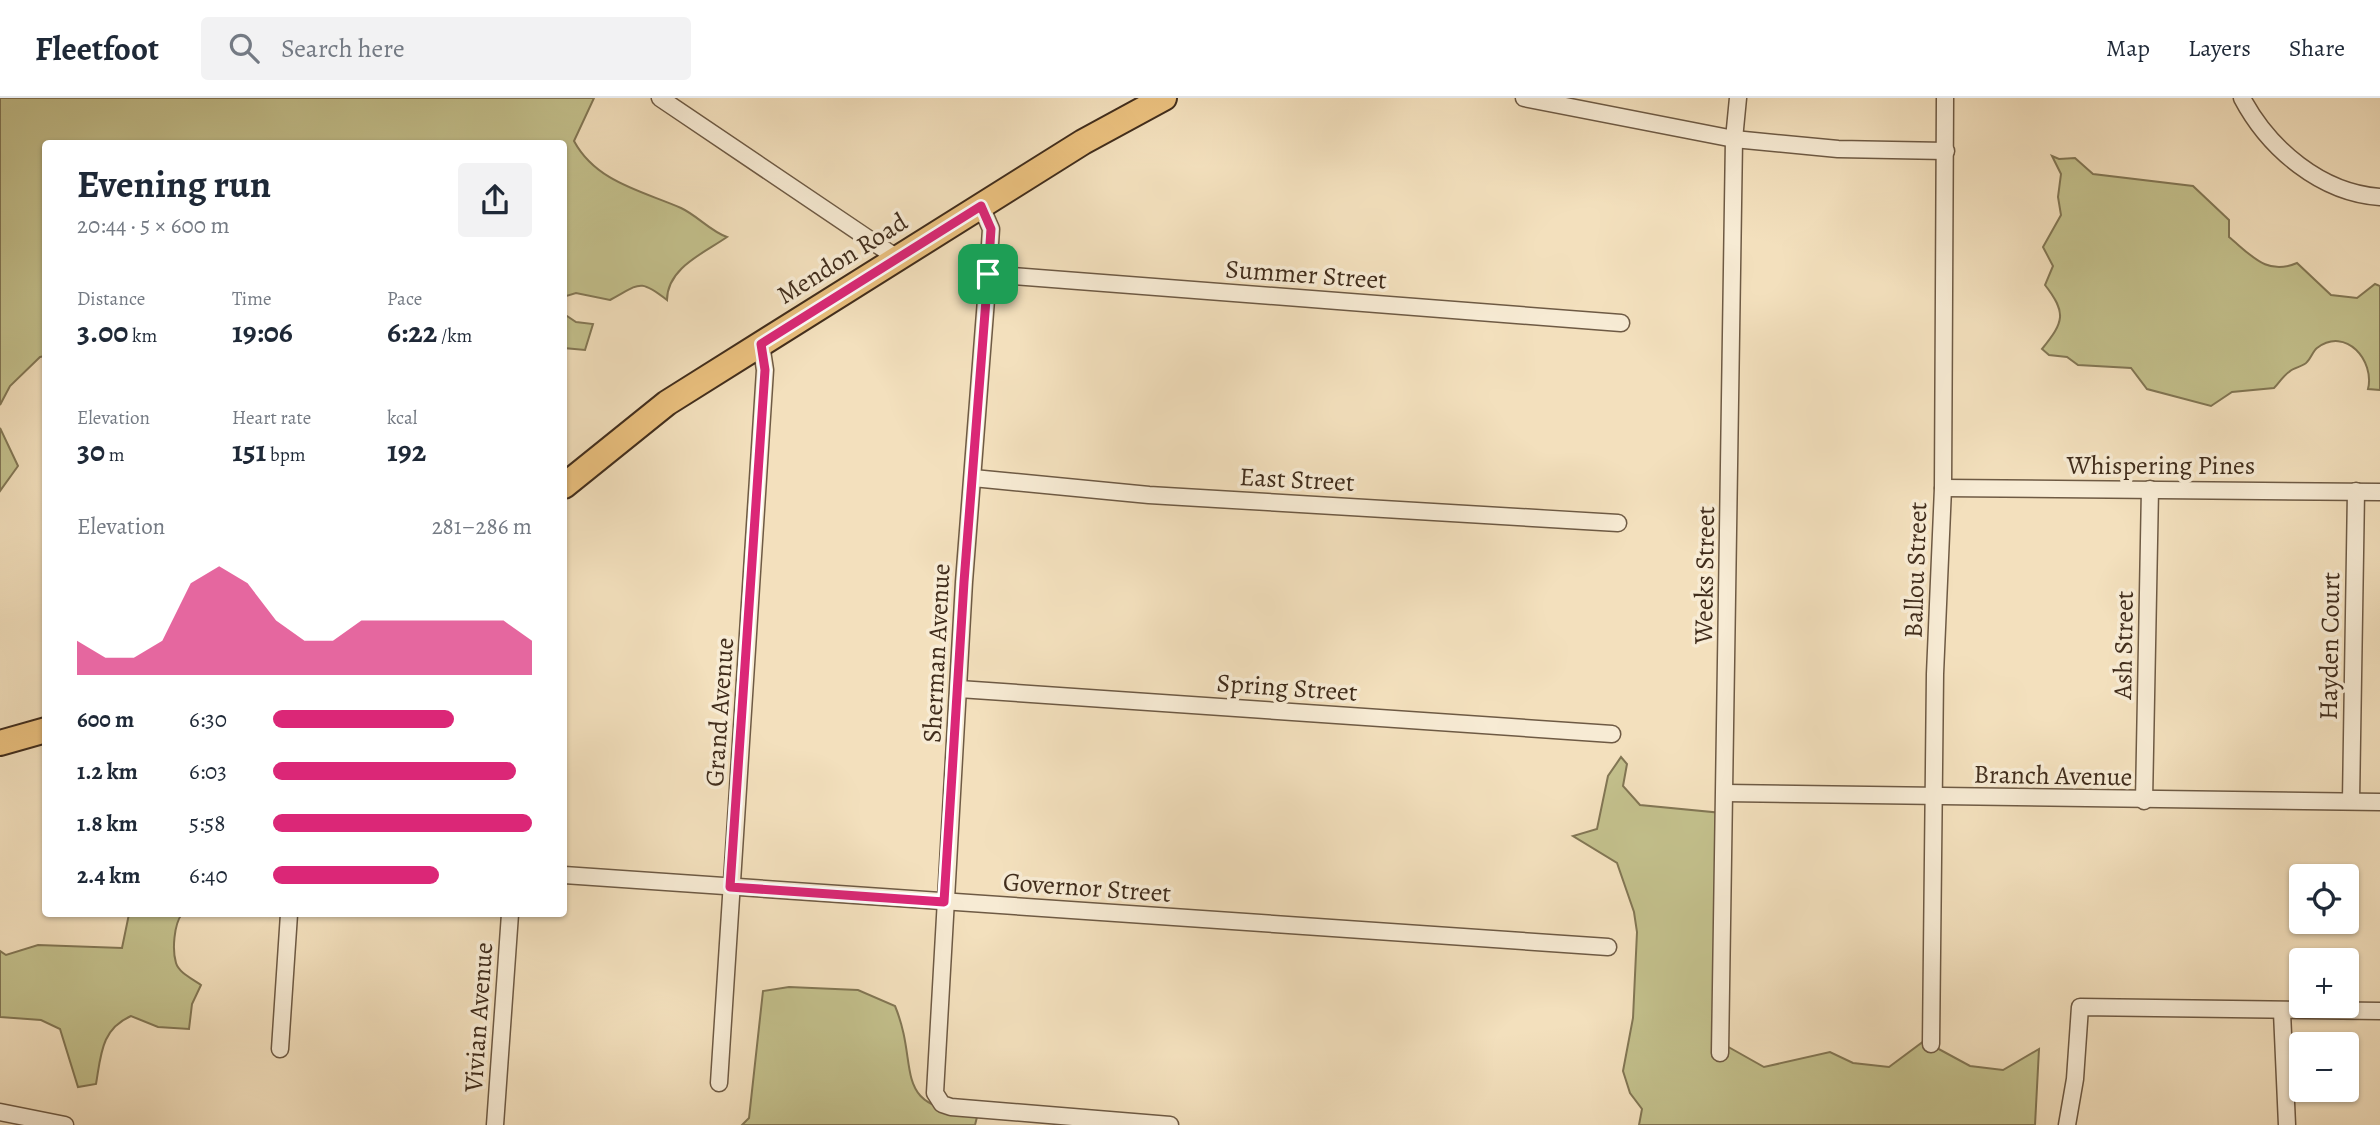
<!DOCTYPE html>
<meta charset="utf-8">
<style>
:root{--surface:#fff;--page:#f2f2f3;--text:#1f2937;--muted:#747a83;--line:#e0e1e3;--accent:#db2777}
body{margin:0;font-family:Alegreya,serif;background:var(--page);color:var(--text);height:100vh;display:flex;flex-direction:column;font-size:26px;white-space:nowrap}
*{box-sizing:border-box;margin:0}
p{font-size:23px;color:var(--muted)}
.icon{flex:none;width:38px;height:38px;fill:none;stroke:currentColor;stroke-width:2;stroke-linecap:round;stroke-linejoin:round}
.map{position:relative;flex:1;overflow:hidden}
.panel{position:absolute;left:42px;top:42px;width:525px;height:777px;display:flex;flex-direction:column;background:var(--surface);border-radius:7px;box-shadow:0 2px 5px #0004}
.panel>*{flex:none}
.buttons{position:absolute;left:2289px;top:766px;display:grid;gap:14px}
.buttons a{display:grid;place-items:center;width:70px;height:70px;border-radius:7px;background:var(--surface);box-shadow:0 2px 5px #0004;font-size:35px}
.pin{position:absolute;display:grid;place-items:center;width:60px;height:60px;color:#fff;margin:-30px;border-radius:14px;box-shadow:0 4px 10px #0006}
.round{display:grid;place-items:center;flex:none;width:74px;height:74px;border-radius:7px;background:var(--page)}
.head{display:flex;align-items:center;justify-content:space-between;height:119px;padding:0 35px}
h1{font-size:38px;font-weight:700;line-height:52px}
.figures{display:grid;grid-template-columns:repeat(3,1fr);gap:10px;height:119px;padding:7px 35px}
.figures div{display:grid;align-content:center}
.figures b{font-size:30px;font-weight:700}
.figures small{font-size:19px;font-weight:400}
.figures p{font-size:19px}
.chart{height:196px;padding:14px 35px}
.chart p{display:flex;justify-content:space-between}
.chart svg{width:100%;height:126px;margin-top:7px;fill:var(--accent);opacity:.7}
ul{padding:0 35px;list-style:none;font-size:23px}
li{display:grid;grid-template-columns:112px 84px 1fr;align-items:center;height:52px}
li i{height:18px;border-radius:9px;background:var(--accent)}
header{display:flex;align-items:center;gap:42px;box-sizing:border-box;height:98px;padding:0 35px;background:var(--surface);border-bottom:2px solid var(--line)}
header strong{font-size:33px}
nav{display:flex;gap:38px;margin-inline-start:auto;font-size:24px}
.search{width:490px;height:63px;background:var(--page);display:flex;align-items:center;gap:18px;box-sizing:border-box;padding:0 24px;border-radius:7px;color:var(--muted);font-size:26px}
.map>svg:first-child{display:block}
.green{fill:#c3c08c;stroke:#827654;stroke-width:2}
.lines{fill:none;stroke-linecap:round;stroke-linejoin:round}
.street-casing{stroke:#6e5a44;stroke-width:19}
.primary-casing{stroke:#412d1c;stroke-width:28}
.street{stroke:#f7ebd4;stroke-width:16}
.primary{stroke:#eac07e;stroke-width:24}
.route-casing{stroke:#fff;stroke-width:14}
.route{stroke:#db2777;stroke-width:9}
.labels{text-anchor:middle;stroke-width:7;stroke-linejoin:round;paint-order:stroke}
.street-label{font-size:26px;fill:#412d1c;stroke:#f7ebd4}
</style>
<header>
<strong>Fleetfoot</strong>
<div class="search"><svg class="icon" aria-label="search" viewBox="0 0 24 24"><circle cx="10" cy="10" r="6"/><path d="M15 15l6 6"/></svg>Search here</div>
<nav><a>Map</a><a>Layers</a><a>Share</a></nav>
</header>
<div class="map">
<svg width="2380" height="1027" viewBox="0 0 2380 1027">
<rect width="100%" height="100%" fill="#f3e0bd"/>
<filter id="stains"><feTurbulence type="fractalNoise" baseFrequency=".00286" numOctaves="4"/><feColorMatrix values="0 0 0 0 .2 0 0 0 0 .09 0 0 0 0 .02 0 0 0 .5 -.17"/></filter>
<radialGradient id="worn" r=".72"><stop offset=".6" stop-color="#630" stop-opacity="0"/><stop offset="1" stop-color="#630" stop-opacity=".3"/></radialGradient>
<g class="green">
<path d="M0,0H594L574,43C596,84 642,93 681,110C698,118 710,133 727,139C704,155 667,170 667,202C639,180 640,186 610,202L576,195L566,198L564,202V46H46L45,258L40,259L10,288L0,307Z"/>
<path d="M2052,58L2059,61L2075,60L2093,76L2193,88L2229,122V139C2252,158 2267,178 2297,165L2331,197L2357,200L2375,186L2380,188V292L2368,291C2375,263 2346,228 2317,250C2313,253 2311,260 2307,264C2303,269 2294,269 2289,274C2283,278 2279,285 2274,290L2232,294L2211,308L2147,291L2131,270L2078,267L2067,259L2049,257L2042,251C2064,224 2067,215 2045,187L2053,168L2043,149L2061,117L2058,99L2061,76Z"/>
<path d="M564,216L576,224L593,226L585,252L564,250Z"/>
<path d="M0,330L18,368L0,393Z"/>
<path d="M1621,659L1627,666L1623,688L1640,707L1722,715L1716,942L1764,969L1830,954L1853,965L1889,969L1924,943L1970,968L2003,972L2039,951L2035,1027H1639L1642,1011L1630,995L1623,973L1633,920L1637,834L1634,814L1617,765L1573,738L1597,731L1608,678Z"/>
<path d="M129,816H182C174,826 172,852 176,865C179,875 193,881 201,887L192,906L189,931L158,929L131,918C101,931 101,957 96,986L78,989L60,931L41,922L0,919V853L6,857L38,847L122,850Z"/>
<path d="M789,889L858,892L895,908C921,971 888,1008 975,1017L977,1019L975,1027H742L749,1020L763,893Z"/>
</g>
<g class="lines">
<g class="street-casing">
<g id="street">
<path d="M660,0L897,160"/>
<path d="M1524,0L1734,41L1838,51L1946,53"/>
<path d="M2242,0C2269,51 2321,95 2380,99"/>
<path d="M981,108L991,131L988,176L964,484L935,995L942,1006L951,1009L1170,1027"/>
<path d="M988,176L1621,225"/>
<path d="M973,380L1149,397L1618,425"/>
<path d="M1943,390L2380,394"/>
<path d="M959,591L1612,636"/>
<path d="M1725,695L2380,704"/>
<path d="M2144,703L2150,391"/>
<path d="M2351,703L2356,393"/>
<path d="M564,777L1608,849"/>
<path d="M2282,914L2287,1027"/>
<path d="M1931,946L1935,576L1943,390L1945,0"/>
<path d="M280,951L289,816"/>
<path d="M1720,955L1734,41L1738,0"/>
<path d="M719,985L765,272L761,246"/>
<path d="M0,1014L65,1027"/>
<path d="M495,1027L510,816"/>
<path d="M2067,1027L2075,981L2080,909L2380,913"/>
</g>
</g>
<g class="primary-casing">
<g id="primary">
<path d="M564,388L667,305L1083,44L1164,0"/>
<path d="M0,645L46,632"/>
</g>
</g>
<use href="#street" class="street"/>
<use href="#primary" class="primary"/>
</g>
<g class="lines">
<g class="route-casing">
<path id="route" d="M981,108L991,131L988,176L964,484L944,804L730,789L765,272L761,246Z"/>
</g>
<use href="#route" class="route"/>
</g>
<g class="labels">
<g class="street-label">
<text transform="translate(842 160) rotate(-32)" y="9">Mendon Road</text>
<text transform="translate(1306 176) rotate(4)" y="9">Summer Street</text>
<text x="2161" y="376">Whispering Pines</text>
<text transform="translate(1297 381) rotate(3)" y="9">East Street</text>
<text transform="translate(1915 472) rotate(-88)" y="9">Ballou Street</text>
<text transform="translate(1704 477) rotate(-89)" y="9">Weeks Street</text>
<text transform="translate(2123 547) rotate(-89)" y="9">Ash Street</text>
<text transform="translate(2329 548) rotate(-89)" y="9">Hayden Court</text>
<text transform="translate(936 555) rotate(-87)" y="9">Sherman Avenue</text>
<text transform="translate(1287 589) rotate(4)" y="9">Spring Street</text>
<text transform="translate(719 614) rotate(-86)" y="9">Grand Avenue</text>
<text transform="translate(2053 677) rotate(1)" y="9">Branch Avenue</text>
<text transform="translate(1087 789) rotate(4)" y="9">Governor Street</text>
<text transform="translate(478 919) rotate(-86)" y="9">Vivian Avenue</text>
</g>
</g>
<rect width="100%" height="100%" filter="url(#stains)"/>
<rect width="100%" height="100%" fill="url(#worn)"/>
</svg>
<div class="buttons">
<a><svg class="icon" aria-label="locate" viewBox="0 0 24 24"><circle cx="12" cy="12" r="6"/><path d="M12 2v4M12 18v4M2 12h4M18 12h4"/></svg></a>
<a>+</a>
<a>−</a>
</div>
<div class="pin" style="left:988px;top:176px;background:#1e9e55"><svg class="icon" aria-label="arrive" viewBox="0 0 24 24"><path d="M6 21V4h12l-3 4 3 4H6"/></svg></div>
<section class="panel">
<div class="head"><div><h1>Evening run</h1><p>20:44 · 5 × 600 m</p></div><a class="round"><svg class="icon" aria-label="share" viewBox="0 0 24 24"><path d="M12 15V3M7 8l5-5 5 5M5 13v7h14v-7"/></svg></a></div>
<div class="figures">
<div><p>Distance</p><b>3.00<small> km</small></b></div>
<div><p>Time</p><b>19:06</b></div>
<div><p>Pace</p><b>6:22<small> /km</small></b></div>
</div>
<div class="figures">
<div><p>Elevation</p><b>30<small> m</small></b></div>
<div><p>Heart rate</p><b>151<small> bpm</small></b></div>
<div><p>kcal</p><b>192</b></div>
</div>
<div class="chart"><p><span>Elevation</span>281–286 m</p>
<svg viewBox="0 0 160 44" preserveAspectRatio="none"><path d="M0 44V32L10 38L20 38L30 32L40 12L50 6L60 12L70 25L80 32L90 32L100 25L110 25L120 25L130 25L140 25L150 25L160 32V44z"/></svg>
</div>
<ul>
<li><b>600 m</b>6:30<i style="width:70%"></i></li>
<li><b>1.2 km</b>6:03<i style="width:94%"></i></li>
<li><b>1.8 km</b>5:58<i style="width:100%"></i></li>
<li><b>2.4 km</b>6:40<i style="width:64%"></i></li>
</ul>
</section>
</div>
